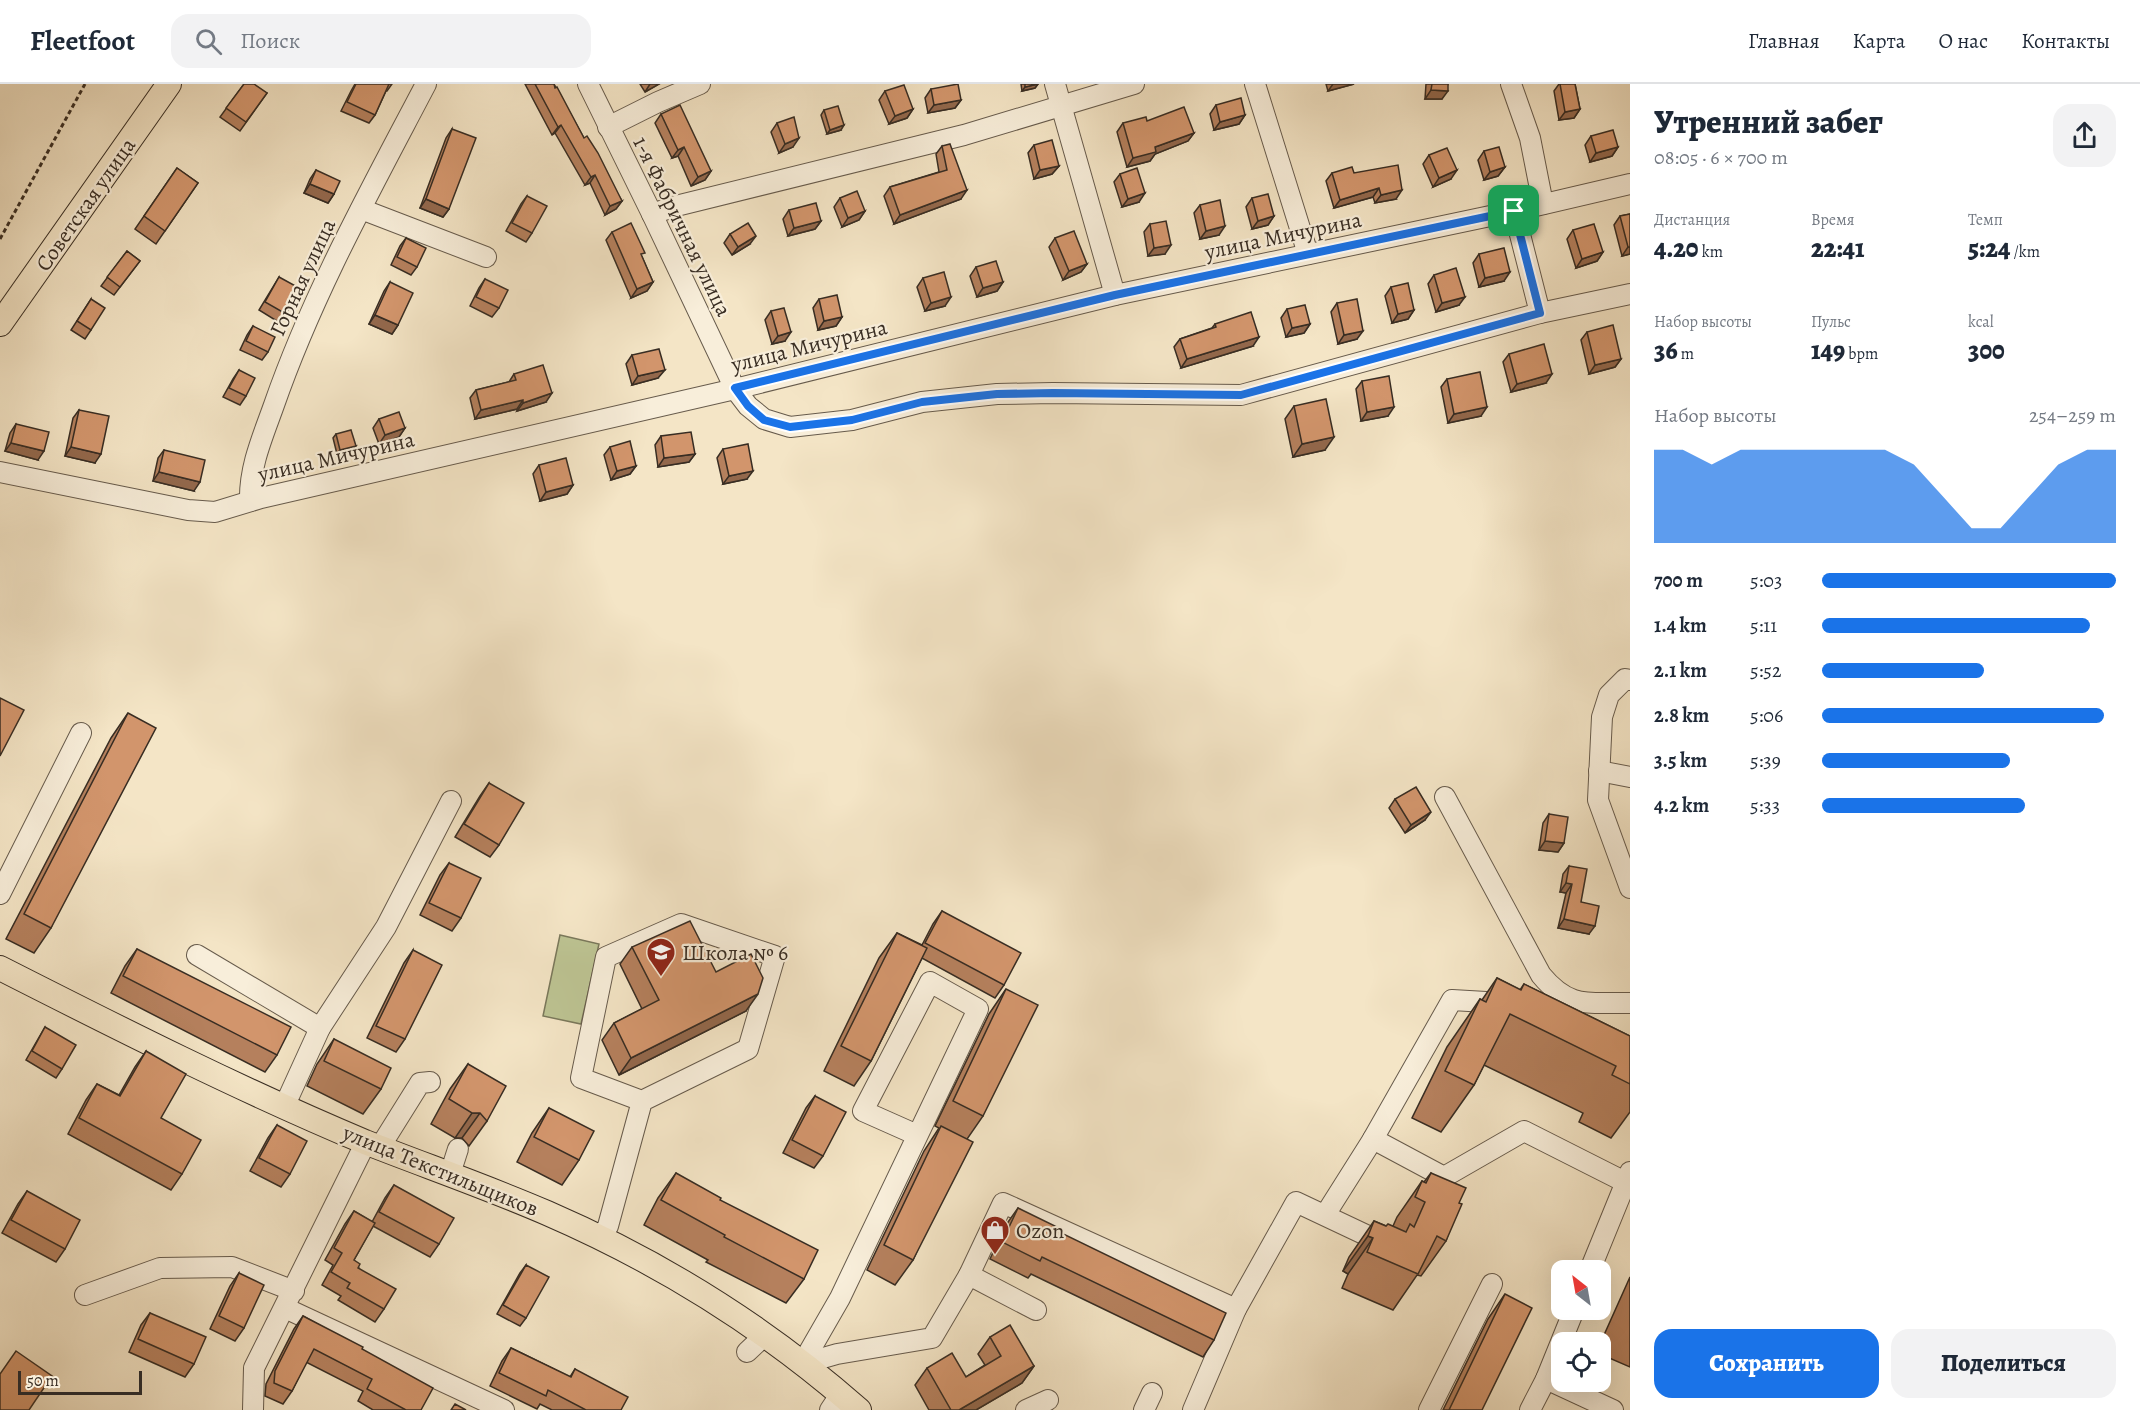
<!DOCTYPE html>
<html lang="ru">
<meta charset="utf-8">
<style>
:root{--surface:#fff;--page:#f2f2f3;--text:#1f2937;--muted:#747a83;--line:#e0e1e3;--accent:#1a73e8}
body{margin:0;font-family:Alegreya,serif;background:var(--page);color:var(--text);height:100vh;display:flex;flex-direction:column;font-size:22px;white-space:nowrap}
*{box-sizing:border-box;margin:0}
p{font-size:20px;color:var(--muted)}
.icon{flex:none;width:33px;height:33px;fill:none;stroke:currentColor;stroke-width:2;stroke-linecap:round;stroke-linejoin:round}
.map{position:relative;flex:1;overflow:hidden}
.panel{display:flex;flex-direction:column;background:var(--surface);width:510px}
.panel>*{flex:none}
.needle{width:39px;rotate:329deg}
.buttons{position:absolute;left:1551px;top:1176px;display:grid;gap:12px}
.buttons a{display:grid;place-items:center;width:60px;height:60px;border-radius:12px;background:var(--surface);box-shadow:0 6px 24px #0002;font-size:30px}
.scale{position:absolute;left:18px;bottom:15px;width:124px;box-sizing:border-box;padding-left:6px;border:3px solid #382d23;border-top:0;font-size:16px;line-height:21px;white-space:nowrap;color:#382d23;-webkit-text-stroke:4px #f8eeda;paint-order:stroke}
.pin{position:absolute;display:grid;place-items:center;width:51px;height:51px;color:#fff;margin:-26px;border-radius:12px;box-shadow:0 3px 9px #0006}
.round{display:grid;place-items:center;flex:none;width:63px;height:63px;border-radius:18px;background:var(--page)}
.summary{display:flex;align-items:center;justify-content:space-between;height:102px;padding:0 24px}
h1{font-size:33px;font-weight:800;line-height:45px}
.metrics{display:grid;grid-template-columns:repeat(3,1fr);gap:9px;height:102px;padding:6px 24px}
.metrics div{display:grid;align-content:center}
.metrics b{font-size:26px;font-weight:800}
.metrics small{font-size:16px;font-weight:400}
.metrics p{font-size:16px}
.chart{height:168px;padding:12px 24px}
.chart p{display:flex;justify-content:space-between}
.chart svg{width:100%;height:108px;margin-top:6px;fill:var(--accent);opacity:.7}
.cta{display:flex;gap:12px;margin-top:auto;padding:12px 24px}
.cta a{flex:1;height:69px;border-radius:18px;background:var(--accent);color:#fff;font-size:24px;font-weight:800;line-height:69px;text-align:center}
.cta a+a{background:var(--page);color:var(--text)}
ul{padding:0 24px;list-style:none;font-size:20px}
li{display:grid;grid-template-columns:96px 72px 1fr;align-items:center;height:45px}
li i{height:15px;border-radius:8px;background:var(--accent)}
header{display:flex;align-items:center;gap:36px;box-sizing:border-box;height:84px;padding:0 30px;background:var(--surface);border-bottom:2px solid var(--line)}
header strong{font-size:28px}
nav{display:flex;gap:33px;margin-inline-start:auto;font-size:21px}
.search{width:420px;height:54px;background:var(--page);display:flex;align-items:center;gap:15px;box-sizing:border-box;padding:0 21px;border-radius:18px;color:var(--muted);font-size:22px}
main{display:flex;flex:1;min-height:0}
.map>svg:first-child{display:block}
.green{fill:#bdc493;stroke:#7a785b;stroke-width:1.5}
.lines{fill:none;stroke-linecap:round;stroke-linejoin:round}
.minor-casing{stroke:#675b4c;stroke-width:22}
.major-casing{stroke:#382d23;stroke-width:26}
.path{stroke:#382d23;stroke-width:3;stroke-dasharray:4.5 3;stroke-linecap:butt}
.minor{stroke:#f8eeda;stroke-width:20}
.major{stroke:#f4e5c6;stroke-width:24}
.wall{fill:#b5805d;stroke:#382d23;stroke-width:1.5}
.shaded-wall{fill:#93684c;stroke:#382d23;stroke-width:1.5}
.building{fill:#d2956c;stroke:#382d23;stroke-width:1.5}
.route-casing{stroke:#fff;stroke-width:12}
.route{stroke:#1a73e8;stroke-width:8}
.labels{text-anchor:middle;stroke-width:4.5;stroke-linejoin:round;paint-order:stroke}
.street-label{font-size:22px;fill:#382d23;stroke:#f8eeda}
.poi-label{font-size:22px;fill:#382d23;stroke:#f8eeda;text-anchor:start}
</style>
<header>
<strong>Fleetfoot</strong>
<div class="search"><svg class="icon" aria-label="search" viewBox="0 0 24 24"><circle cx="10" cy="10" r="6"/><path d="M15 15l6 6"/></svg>Поиск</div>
<nav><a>Главная</a><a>Карта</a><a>О нас</a><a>Контакты</a></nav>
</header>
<main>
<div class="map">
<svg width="1630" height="1326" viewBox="0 0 1630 1326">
<rect width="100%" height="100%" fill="#f4e5c6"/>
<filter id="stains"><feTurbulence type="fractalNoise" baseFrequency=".00333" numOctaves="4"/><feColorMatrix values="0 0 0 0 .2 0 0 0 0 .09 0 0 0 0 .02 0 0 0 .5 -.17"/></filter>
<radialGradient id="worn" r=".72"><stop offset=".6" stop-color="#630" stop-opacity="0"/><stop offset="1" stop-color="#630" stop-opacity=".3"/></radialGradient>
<path class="green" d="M560,851L599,860L581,940L543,932Z"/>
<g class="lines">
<g class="minor-casing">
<g id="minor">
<path d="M588,0L652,130L735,305L748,322L764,335L790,343L852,336L922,318L997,310L1053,309L1241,311L1540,229L1514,127"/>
<path d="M1055,0L1115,211"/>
<path d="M1255,0L1308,170"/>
<path d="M1511,0L1530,54L1543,120"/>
<path d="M608,43L658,18L700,0"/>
<path d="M361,125L486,173"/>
<path d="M652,130L676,122L964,51L1134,0"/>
<path d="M1540,229L1630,210"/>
<path d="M0,388L188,426L215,428L261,414L735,305L1115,211L1514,127L1630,100"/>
<path d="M250,417C249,383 263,352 274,321C313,209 371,105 426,0"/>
<path d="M1630,596L1625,595L1609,611L1602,633L1598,716L1630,804"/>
<path d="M1599,687L1630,693"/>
<path d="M1445,713L1541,891C1570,926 1589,918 1630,919"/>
<path d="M0,810L81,649"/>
<path d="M197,871L320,944L284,1023"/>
<path d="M1503,919L1452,916L1373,1055L1444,1093L1524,1047L1625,1098"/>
<path d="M320,944L386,843L451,717"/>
<path d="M380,1063L420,999L430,998"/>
<path d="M450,1090L458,1065"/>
<path d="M1325,1131L1373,1055"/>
<path d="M601,1154L608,1142L642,1017L581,994L606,873L681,840L775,872L748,965L642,1017"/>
<path d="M1590,1186L1630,1088"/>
<path d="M85,1211L160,1184L232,1183L294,1207"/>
<path d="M285,1224L504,1326"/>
<path d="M1236,1225L1296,1118L1385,1160"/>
<path d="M1036,1226L969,1191L1003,1119L1236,1225L1193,1326"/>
<path d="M747,1268L765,1251"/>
<path d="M802,1280L840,1214L978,925L930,898L863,1027L917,1051"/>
<path d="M802,1280L837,1270L932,1254L969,1191"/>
<path d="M1546,1295L1613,1326"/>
<path d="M253,1326L254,1284L366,1058"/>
<path d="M830,1326L840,1311"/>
<path d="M1026,1326L1048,1316"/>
<path d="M1144,1326L1152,1309"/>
<path d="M1429,1326L1492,1200"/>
<path d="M1530,1326L1546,1295L1574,1226"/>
</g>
</g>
<g class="major-casing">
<g id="major">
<path d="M0,240L169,0"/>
<path d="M0,884C120,945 241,1006 365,1058C426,1082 487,1103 547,1129C660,1178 766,1244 859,1326"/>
</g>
</g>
<path class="path" d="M0,155L85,0"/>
<use href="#minor" class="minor"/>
<use href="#major" class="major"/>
</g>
<g class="wall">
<path d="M244,0L267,9L240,47L220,33Z"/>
<path d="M355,0H392L387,7H386L375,31L369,39L341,27L351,7Z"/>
<path d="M525,0H554L584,54L622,117L616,125L605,131L590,99L585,101L555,49L552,51Z"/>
<path d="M640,0H659L645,8Z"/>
<path d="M1021,0H1038L1035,4L1022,7Z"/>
<path d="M1326,0H1354L1328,7Z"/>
<path d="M1426,0H1448L1442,15H1425Z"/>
<path d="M1559,0H1575L1580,25L1574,34L1559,36L1554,7Z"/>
<path d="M931,5L961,16L955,24L928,29L925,14Z"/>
<path d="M885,7L913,25L907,34L889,40L879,16Z"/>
<path d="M1216,21L1245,31L1239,40L1214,46L1210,30Z"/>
<path d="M824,26L841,46L827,50L821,31Z"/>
<path d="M661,30L711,87L705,96L691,102L678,72L672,74L655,39Z"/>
<path d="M1147,37L1194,49L1188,57L1155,70L1150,77L1127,83L1117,48L1123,39Z"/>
<path d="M777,39L793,63L779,69L771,48Z"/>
<path d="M452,45L449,125L443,133L420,124L446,54Z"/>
<path d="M1591,52L1618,63L1612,72L1590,78L1585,61Z"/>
<path d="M1034,61L1059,82L1052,90L1034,95L1028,69Z"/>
<path d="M942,62L961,115L894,140L884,112L890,103L939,88L936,70Z"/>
<path d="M1484,67L1505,83L1498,92L1484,96L1478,76Z"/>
<path d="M1429,71L1451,95L1433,103L1423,80Z"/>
<path d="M177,84L198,99L156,160L135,145Z"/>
<path d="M316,86L334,110L328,119L304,109L310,95Z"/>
<path d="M1332,89H1354L1396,115L1375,119L1373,113L1334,124L1326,97Z"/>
<path d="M1120,90L1139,118L1122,123L1114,98Z"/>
<path d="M527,112L532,149L526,158L506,147L521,120Z"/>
<path d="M840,114L865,127L859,136L842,143L834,123Z"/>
<path d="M1252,114L1274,132L1268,141L1252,145L1246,123Z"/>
<path d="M1200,121L1219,151L1200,155L1194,129Z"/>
<path d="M789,126L821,137L815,145L788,152L783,135Z"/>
<path d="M1630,130V170L1622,172L1614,141L1620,132Z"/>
<path d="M1150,140L1165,170L1148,172L1144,148Z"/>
<path d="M1573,146L1603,168L1597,177L1576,184L1567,155Z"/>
<path d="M612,148L642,173L653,198L647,207L631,214L606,156Z"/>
<path d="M730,150L750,160L732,171L724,159Z"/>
<path d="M406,154L417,183L411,191L391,181L400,162Z"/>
<path d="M1055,154L1087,180L1081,188L1063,196L1049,163Z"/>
<path d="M127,167L140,177L114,211L101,202Z"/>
<path d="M1479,170L1504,197L1479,203L1473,179Z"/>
<path d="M976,183L1003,198L997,207L977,213L970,192Z"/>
<path d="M1434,191L1459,221L1436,228L1428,200Z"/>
<path d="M279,193L286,230L280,239L259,226Z"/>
<path d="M923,194L945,222L925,227L917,203Z"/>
<path d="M485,195L499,224L492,233L470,222L479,204Z"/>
<path d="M390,198L398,241L392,250L369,240L384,207Z"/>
<path d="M1391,203L1414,226L1408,235L1392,239L1385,212Z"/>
<path d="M91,215V246L85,255L71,246Z"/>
<path d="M819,215L842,233L836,242L818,246L813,224Z"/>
<path d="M1337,219L1357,255L1338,260L1331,228Z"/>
<path d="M1287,225L1310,240L1304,249L1286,253L1281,234Z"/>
<path d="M771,227L785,257L772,260L765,236Z"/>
<path d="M1215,240L1253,262L1181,284L1174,263L1180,255L1212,244Z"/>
<path d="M253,242L268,268L262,276L240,266L247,251Z"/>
<path d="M1587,248L1621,275L1615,283L1589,290L1581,256Z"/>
<path d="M1509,270L1546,299L1511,308L1503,278Z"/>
<path d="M632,271L658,294L632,301L626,280Z"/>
<path d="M239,286L246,312L240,321L223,313L233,295Z"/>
<path d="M514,290L546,318L517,327V325L475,335L470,314L476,306L509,298Z"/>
<path d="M1447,295L1481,332L1448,339L1441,303Z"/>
<path d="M1362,297L1388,332L1361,337L1356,305Z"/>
<path d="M1294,322L1325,366L1293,373L1285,335Z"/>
<path d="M79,326L95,379L65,372L73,334Z"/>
<path d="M379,335L405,344L399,353L379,360L373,344Z"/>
<path d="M16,340L38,376L5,367L10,349Z"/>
<path d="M336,350L356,362L353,366L337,370L333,354Z"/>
<path d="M661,352L695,370L689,378L658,383L655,361Z"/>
<path d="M610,363L636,382L630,390L611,396L604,371Z"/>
<path d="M723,365L747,395L723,400L717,374Z"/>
<path d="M164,366L194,407L153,397L158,374Z"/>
<path d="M539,381L573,401L567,410L540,417L533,390Z"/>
<path d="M128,629L51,844L34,869L6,855L111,654Z"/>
<path d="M489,699L499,761L490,773L455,753L480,712Z"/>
<path d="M1395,715L1425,736L1405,749L1389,724Z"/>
<path d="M1549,730L1564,759L1558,768L1539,766L1543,739Z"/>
<path d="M449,779L461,834L452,847L420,831L440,791Z"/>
<path d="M1569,782L1581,818L1589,850L1558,844L1566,809L1560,808L1563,790Z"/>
<path d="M942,827L1004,901L995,914L922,874L871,977L854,1002L824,987L879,874L897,849L922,861L933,840Z"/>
<path d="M632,863L716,888L746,927L619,991L602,956L614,939L642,925L620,880Z"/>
<path d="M137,865L277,971L265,988L111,909L125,882Z"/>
<path d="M413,866L405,955L396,968L367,954L404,879Z"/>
<path d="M1497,894L1520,906L1524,900L1630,952V1028L1611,1054L1579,1038L1583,1029L1484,981L1474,1001L1441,1048L1412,1034L1447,963L1480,915L1482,916Z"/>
<path d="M1006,905L983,1032L967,1055L913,1176L895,1201L867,1186L924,1067L939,1044L935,1042L989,930Z"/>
<path d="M45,943L62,985L56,994L26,976Z"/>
<path d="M334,955L381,1005L363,1030L307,1002L317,980Z"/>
<path d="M146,967L161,1034L182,1090L171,1106L68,1050L86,1016L97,1000L119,1011L135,983Z"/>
<path d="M468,980L487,1037L469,1062L462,1054H455L431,1040L450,1005Z"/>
<path d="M815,1012L823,1072L814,1084L783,1069L806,1024Z"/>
<path d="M549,1024L579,1076L562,1101L517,1078L532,1049Z"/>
<path d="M277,1041L290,1090L281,1103L250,1087L268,1054Z"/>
<path d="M676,1089L804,1195L786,1219L706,1178L708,1176L644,1141L658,1114Z"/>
<path d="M1431,1089L1459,1119L1446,1157L1421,1192L1417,1191L1393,1226L1342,1204L1348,1190L1343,1187L1349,1173L1374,1137L1386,1142H1393L1397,1133L1422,1097L1424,1098Z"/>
<path d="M394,1101L439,1160L430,1173L373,1142L354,1176L384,1225L375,1238L338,1216L341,1212L322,1201L333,1181L325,1176L345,1140L354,1127L372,1138L385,1114Z"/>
<path d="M27,1107L65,1165L56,1178L2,1149L18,1120Z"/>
<path d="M1018,1124L1214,1256L1203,1273L1031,1190L1028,1194L990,1175L1006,1141Z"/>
<path d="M526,1181V1234L520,1242L497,1230L520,1189Z"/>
<path d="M239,1189L244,1244L235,1257L210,1245L230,1202Z"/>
<path d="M1630,1193V1283L1600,1270V1260Z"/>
<path d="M1505,1210L1482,1326H1443L1488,1235Z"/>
<path d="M150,1229L194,1280L185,1293L129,1268L141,1241Z"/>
<path d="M303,1232L362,1265L421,1326H373L358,1317L363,1307L306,1278L292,1307L283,1320L265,1312L266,1300L294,1245Z"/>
<path d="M990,1253L1034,1282L1022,1299L976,1326H929L915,1301L927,1284L966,1293L985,1281L978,1270Z"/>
<path d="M511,1264L570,1293L575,1285L621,1326H552L540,1320L537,1325L490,1302L502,1277Z"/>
</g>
<g class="shaded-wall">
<path d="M650,0H659L645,8Z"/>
<path d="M1038,0L1035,4L1022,7L1025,3Z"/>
<path d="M1333,0H1354L1328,7Z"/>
<path d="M1431,6L1448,7L1442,15H1425Z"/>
<path d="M961,16L955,24L928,29L934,21Z"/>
<path d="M913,25L907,34L889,40L895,32Z"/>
<path d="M1580,25L1574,34L1559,36L1565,28Z"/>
<path d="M1245,31L1239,40L1214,46L1220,38Z"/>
<path d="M561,41L555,49L552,51L558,43Z"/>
<path d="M844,41L841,46L827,50L830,46Z"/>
<path d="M1194,49L1188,57L1155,70L1150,77L1127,83L1133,74L1155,63Z"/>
<path d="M799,54L793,63L779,69L785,60Z"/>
<path d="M684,63L678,72L672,74L678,66Z"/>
<path d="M1618,63L1612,72L1590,78L1596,69Z"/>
<path d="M1059,82L1052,90L1034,95L1040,86Z"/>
<path d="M1505,83L1498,92L1484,96L1490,88Z"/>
<path d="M1457,86L1451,95L1433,103L1439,94Z"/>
<path d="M711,87L705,96L691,102L698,93Z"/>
<path d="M595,91L590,99L585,101L591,93Z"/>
<path d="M310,100L334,110L328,119L304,109Z"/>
<path d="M1379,104L1373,113L1334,124L1340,116Z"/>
<path d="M967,106L961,115L894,140L900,131Z"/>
<path d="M1402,106L1396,115L1375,119L1381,111Z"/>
<path d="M1145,109L1139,118L1122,123L1128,115Z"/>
<path d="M426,115L449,125L443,133L420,124Z"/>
<path d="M622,117L616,125L605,131L610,122Z"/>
<path d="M865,127L859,136L842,143L848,134Z"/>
<path d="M1274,132L1268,141L1252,145L1258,137Z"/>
<path d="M821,137L815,145L788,152L794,144Z"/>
<path d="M1225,142L1219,151L1200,155L1206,147Z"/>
<path d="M756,152L750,160L732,171L738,163Z"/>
<path d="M1171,161L1165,170L1148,172L1154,164Z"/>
<path d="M1628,163H1630V170L1622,172Z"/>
<path d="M1603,168L1597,177L1576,184L1582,175Z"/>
<path d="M1087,180L1081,188L1063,196L1069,187Z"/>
<path d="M1510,188L1504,197L1479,203L1485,194Z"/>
<path d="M653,198L647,207L631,214L637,205Z"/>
<path d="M1003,198L997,207L977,213L983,204Z"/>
<path d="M951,213L945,222L925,227L931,219Z"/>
<path d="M1465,213L1459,221L1436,228L1442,219Z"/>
<path d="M1414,226L1408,235L1392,239L1398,230Z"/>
<path d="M375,231L398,241L392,250L369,240Z"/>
<path d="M842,233L836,242L818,246L824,237Z"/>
<path d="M1310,240L1304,249L1286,253L1292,244Z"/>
<path d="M1363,247L1357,255L1338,260L1344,251Z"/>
<path d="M791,248L785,257L772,260L778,252Z"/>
<path d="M1259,253L1253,262L1181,284L1187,275Z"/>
<path d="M1621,275L1615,283L1589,290L1595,281Z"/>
<path d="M665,286L658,294L632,301L638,292Z"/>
<path d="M1552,290L1546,299L1511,308L1517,300Z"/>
<path d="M552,309L546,318L517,327L523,319Z"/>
<path d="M523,316L517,325L475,335L481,326Z"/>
<path d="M1394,323L1388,332L1361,337L1367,328Z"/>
<path d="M1487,323L1481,332L1448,339L1454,330Z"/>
<path d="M405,344L399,353L379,360L385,351Z"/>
<path d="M1334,353L1325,366L1293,373L1302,360Z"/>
<path d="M11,359L44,367L38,376L5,367Z"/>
<path d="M356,362L353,366L337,370L340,366Z"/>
<path d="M71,363L101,370L95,379L65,372Z"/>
<path d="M695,370L689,378L658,383L664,374Z"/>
<path d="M636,382L630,390L611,396L617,387Z"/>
<path d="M753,387L747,395L723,400L729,392Z"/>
<path d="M159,388L200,398L194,407L153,397Z"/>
<path d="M573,401L567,410L540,417L546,408Z"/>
<path d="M1431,728L1425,736L1405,749L1411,741Z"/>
<path d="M1545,757L1564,759L1558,768L1539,766Z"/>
<path d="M1566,799L1572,800L1566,809L1560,808Z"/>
<path d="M1564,835L1595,842L1589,850L1558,844Z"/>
<path d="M758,910L746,927L619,991L631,974Z"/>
<path d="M472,1029H480L462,1054H455Z"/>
<path d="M1368,1152L1373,1154L1348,1190L1343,1187Z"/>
<path d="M1034,1282L1022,1299L976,1326H959Z"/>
</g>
<g class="building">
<path d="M244,0H254L267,9L246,38L226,24Z"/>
<path d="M356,0H389L375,31L347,18Z"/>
<path d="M535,0H554L555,4L557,3L584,54L587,52L598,69L622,117L610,122L595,91L591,93L561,41L558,43Z"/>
<path d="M958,0L961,16L934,21L931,5Z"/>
<path d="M1025,0H1038L1025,3Z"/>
<path d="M1432,0H1448V7L1431,6Z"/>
<path d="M1560,0H1575L1580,25L1565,28Z"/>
<path d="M904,1L913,25L895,32L885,7Z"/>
<path d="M1241,14L1245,31L1220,38L1216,21Z"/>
<path d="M680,21L711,87L698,93L684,63L678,66L661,30Z"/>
<path d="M838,22L844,41L830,46L824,26Z"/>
<path d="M1184,23L1194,49L1155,63L1156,68L1133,74L1123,39L1146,33L1147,37Z"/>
<path d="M794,33L799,54L785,60L777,39Z"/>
<path d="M452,45L476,54L449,125L426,115Z"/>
<path d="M1613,46L1618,63L1596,69L1591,52Z"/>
<path d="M1052,56L1059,82L1040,86L1034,61Z"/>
<path d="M950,60L967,106L900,131L890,103L947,86L942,62Z"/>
<path d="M1499,63L1505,83L1490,88L1484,67Z"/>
<path d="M1447,64L1457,86L1439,94L1429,71Z"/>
<path d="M1398,81L1402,106L1381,111L1379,104L1340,116L1332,89L1352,83L1354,89Z"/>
<path d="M177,84L198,99L165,147L144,132Z"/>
<path d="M1137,84L1145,109L1128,115L1120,90Z"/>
<path d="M316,86L340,97L334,110L310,100Z"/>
<path d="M857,107L865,127L848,134L840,114Z"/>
<path d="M1268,110L1274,132L1258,137L1252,114Z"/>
<path d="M527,112L547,122L532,149L512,139Z"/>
<path d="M1220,116L1225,142L1206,147L1200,121Z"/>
<path d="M816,119L821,137L794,144L789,126Z"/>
<path d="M1630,130V163H1628L1620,132Z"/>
<path d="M1166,137L1171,161L1154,164L1150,140Z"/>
<path d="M631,139L645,169L641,170L653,198L637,205L612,148Z"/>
<path d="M748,139L756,152L738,163L730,150Z"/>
<path d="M1594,140L1603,168L1582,175L1573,146Z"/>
<path d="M1074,147L1087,180L1069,187L1055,154Z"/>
<path d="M406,154L426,164L417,183L397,173Z"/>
<path d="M1504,164L1510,188L1485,194L1479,170Z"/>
<path d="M127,167L140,177L120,203L107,193Z"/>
<path d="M996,177L1003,198L983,204L976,183Z"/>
<path d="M1456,184L1465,213L1442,219L1434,191Z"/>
<path d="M944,188L951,213L931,219L923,194Z"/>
<path d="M279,193L301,205L286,230L265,218Z"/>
<path d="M485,195L508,206L499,224L476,213Z"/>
<path d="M390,198L413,209L398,241L375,231Z"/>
<path d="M1408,199L1414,226L1398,230L1391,203Z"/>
<path d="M837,211L842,233L824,237L819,215Z"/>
<path d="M91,215L105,224L91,246L77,237Z"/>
<path d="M1357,215L1363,247L1344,251L1337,219Z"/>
<path d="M1305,221L1310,240L1292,244L1287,225Z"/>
<path d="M784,224L791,248L778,252L771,227Z"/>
<path d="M1251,228L1259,253L1187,275L1180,255L1216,243L1215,240Z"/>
<path d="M1613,241L1621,275L1595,281L1587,248Z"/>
<path d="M253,242L275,253L268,268L246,257Z"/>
<path d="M1544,260L1552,290L1517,300L1509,270Z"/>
<path d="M659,265L665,286L638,292L632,271Z"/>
<path d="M543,281L552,309L523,319V316L481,326L476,306L516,296L514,290Z"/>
<path d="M239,286L255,294L246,312L229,304Z"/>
<path d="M1480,288L1487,323L1454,330L1447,295Z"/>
<path d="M1389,292L1394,323L1367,328L1362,297Z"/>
<path d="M1326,315L1334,353L1302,360L1294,322Z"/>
<path d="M79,326L109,332L101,370L71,363Z"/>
<path d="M399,328L405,344L385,351L379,335Z"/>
<path d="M16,340L49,348L44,367L11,359Z"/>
<path d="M351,346L356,362L340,366L336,350Z"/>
<path d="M691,348L695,370L664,374L661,352Z"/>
<path d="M630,357L636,382L617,387L610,363Z"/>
<path d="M748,360L753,387L729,392L723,365Z"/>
<path d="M164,366L205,376L200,398L159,388Z"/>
<path d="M566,374L573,401L546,408L539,381Z"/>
<path d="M0,614L24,626L0,672Z"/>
<path d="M128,629L156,644L51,844L24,830Z"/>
<path d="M489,699L524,719L499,761L464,740Z"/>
<path d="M1416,703L1431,728L1411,741L1395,715Z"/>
<path d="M1549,730L1568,733L1564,759L1545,757Z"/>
<path d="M449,779L481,794L461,834L429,819Z"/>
<path d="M1569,782L1587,785L1581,818L1599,822L1595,842L1564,835L1572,800L1566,799Z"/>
<path d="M942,827L1021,869L1004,901L925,859Z"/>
<path d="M690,837L716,888L751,870L763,894L758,910L631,974L614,939L659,916L632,863Z"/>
<path d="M897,849L927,864L871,977L841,962Z"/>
<path d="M137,865L291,943L277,971L123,892Z"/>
<path d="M413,866L442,881L405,955L376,942Z"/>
<path d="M1497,894L1521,906L1524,900L1630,952V1000L1612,991L1616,982L1510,930L1474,1001L1445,987L1480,915L1486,918Z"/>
<path d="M1006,905L1038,921L983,1032L953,1017Z"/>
<path d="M45,943L76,961L62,985L32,967Z"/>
<path d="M334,955L391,984L381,1005L324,977Z"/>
<path d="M146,967L186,990L161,1034L201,1056L182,1090L79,1034L97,1000L120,1012Z"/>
<path d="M468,980L506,1002L487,1037L480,1029H472L449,1015Z"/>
<path d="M815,1012L846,1028L823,1072L792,1056Z"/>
<path d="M549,1024L594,1047L579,1076L534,1053Z"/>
<path d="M277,1041L307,1057L290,1090L259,1074Z"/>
<path d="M941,1042L973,1058L913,1176L884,1161Z"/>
<path d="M676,1089L721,1114L720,1116L818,1166L804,1195L724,1153L725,1151L661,1116Z"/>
<path d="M1431,1089L1466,1104L1459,1119L1462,1120L1446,1157L1437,1152L1418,1190L1367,1168L1373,1154L1368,1152L1374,1137L1386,1142L1388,1140L1406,1148L1410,1140L1414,1143L1425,1118L1415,1113L1422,1097L1426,1099Z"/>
<path d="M394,1101L454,1134L439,1160L379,1128Z"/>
<path d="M27,1107L80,1136L65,1165L11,1136Z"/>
<path d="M1018,1124L1057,1143L1055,1146L1226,1229L1214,1256L1042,1173L1040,1177L1002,1158Z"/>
<path d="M354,1127L375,1139L354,1176L360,1180L358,1184L396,1205L384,1225L347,1204L350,1199L331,1188L342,1169L334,1164Z"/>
<path d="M526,1181L549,1193L526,1234L503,1221Z"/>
<path d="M239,1189L264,1201L244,1244L219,1232Z"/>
<path d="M1505,1210L1532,1224L1482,1326H1449Z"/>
<path d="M150,1229L206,1253L194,1280L138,1255Z"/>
<path d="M303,1232L363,1263L362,1265L433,1304L421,1326H406L367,1305L372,1295L314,1265L292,1307L274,1299L275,1287Z"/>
<path d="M1010,1241L1034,1282L959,1326H951L927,1284L952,1269L966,1293L1001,1272L990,1253Z"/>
<path d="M511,1264L571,1293L575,1285L628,1313L621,1326H586L548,1306L546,1312L499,1289Z"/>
<path d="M16,1267L52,1292L29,1326H0V1290Z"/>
<path d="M455,1320L466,1326H451Z"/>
</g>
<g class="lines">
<g class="route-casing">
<path id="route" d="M1514,127L1540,229L1241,311L1053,309L997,310L922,318L852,336L790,343L764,336L748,322L735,304L1115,211Z"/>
</g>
<use href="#route" class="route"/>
</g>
<defs>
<g id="school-pin" transform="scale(1.5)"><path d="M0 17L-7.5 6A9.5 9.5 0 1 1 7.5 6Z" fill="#8f2418" stroke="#f8eeda"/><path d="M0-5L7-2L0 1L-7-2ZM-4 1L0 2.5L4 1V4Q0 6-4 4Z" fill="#fff"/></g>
<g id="shop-pin" transform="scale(1.5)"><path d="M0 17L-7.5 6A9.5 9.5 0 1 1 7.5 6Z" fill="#8f2418" stroke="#f8eeda"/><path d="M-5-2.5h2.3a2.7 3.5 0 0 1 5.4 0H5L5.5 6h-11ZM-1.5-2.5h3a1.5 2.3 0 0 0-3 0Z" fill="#fff"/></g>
</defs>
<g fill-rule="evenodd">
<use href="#school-pin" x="661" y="868"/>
<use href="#shop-pin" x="995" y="1146"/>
</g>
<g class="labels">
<g class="street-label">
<text transform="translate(85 120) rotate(-55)" y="8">Советская улица</text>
<text transform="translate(683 142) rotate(64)" y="8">1-я Фабричная улица</text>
<text transform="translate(1283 151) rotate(-12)" y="8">улица Мичурина</text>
<text transform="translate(302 193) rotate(-65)" y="8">Горная улица</text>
<text transform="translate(809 261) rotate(-14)" y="8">улица Мичурина</text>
<text transform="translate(336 372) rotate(-13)" y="8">улица Мичурина</text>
<text transform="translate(441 1086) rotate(22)" y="8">улица Текстильщиков</text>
</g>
<g class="poi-label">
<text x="682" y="876">Школа № 6</text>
<text x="1016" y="1154">Ozon</text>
</g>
</g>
<rect width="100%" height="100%" filter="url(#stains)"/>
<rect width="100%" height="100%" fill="url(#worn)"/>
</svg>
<div class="buttons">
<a><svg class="needle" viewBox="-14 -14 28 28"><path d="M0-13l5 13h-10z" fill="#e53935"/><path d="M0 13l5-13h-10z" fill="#747a83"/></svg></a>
<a><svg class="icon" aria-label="locate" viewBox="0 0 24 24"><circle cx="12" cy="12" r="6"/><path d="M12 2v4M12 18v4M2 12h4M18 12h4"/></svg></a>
</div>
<div class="scale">50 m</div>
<div class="pin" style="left:1514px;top:127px;background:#1e9e55"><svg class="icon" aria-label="arrive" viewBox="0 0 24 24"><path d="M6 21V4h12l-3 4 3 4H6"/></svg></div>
</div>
<section class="panel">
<div class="summary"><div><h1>Утренний забег</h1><p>08:05 · 6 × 700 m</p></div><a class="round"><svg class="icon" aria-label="share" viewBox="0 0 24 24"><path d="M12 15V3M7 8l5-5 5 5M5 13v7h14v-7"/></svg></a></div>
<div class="metrics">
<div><p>Дистанция</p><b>4.20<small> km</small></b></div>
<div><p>Время</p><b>22:41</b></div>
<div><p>Темп</p><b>5:24<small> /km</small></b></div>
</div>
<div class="metrics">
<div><p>Набор высоты</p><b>36<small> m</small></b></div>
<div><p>Пульс</p><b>149<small> bpm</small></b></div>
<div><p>kcal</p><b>300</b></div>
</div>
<div class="chart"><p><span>Набор высоты</span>254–259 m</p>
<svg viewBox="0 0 160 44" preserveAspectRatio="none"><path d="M0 44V6L10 6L20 12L30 6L40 6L50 6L60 6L70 6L80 6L90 12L100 25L110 38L120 38L130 25L140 12L150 6L160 6V44z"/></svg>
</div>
<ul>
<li><b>700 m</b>5:03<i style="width:100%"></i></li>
<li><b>1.4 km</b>5:11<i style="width:91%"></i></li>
<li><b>2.1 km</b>5:52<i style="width:55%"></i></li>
<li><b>2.8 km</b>5:06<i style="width:96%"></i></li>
<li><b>3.5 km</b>5:39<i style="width:64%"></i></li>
<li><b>4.2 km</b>5:33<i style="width:69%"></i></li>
</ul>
<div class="cta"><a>Сохранить</a><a>Поделиться</a></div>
</section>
</main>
